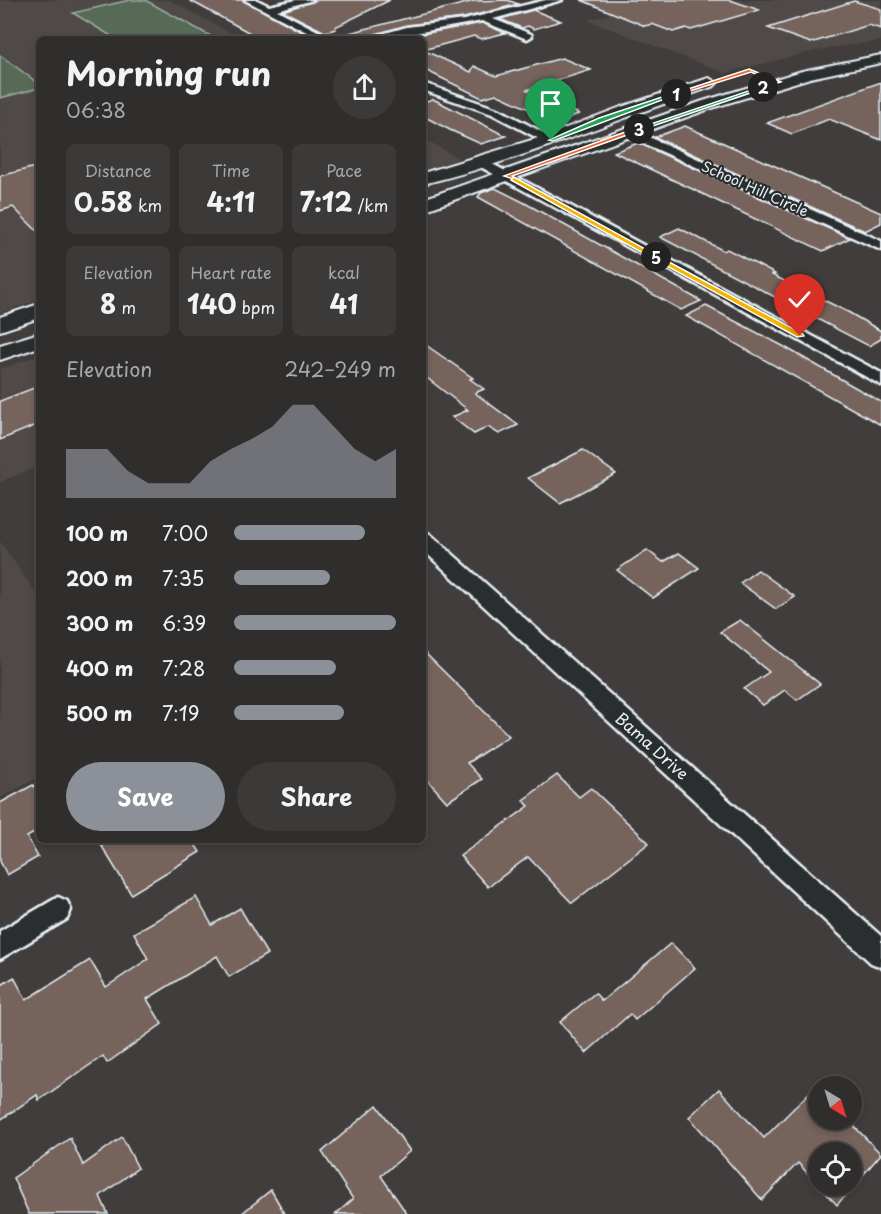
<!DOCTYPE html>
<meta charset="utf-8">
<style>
:root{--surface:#302e2d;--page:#3c3a39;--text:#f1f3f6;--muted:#a8a8aa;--line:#4b4a49;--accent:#8c9099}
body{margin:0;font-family:"Playpen Sans",sans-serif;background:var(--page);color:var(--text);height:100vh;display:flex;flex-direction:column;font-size:22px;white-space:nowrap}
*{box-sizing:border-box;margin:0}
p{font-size:20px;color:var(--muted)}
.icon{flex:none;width:33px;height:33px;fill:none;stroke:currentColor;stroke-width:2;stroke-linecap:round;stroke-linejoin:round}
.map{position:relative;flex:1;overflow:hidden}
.sheet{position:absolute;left:36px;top:36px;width:390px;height:807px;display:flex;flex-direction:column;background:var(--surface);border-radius:9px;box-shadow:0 3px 9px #0003,0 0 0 2px var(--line)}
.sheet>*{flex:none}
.needle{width:39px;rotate:142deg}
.buttons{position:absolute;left:808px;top:1076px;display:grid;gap:12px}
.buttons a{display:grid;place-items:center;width:54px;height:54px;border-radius:50%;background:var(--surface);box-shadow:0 3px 9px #0003,0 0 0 2px var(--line);font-size:30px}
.pin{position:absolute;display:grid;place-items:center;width:51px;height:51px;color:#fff;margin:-62px -26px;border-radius:50% 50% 50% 0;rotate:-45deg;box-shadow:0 0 6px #0007}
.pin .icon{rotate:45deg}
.km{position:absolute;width:30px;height:30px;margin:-15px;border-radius:50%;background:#222;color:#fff;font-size:16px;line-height:30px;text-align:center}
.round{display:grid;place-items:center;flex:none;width:63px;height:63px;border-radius:32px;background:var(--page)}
.headline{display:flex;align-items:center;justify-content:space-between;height:102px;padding:0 30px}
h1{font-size:33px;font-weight:700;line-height:45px}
.figures{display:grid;grid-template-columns:repeat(3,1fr);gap:9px;height:102px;padding:6px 30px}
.figures div{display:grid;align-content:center;border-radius:9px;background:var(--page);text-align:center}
.figures b{font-size:26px;font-weight:700}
.figures small{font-size:16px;font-weight:400}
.figures p{font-size:16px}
.chart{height:168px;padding:12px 30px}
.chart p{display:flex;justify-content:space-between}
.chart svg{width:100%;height:108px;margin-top:6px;fill:var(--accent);opacity:.7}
.cta{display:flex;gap:12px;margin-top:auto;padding:12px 30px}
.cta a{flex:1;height:69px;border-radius:36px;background:var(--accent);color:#fff;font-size:24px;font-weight:700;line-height:69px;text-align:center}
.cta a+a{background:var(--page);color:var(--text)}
ul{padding:0 30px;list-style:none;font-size:20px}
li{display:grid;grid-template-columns:96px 72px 1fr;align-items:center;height:45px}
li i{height:15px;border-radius:8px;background:var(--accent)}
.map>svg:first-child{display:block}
.built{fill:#504846}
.green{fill:#566b57;stroke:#9faea8;stroke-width:1.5}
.building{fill:#75635c;stroke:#e8f1f8;stroke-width:1.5;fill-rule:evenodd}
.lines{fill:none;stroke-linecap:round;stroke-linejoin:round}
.minor-casing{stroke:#e8f1f8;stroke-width:5}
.secondary-casing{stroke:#e8f1f8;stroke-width:4}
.minor{fill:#2a2d2e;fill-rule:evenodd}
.secondary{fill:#2a2d2e;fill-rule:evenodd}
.split-1{fill:#22a559;stroke:#fff;stroke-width:1.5}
.split-2{fill:#f0652b;stroke:#fff;stroke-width:1.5}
.split-3{fill:#22a559;stroke:#fff;stroke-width:1.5}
.split-4{fill:#f0652b;stroke:#fff;stroke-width:1.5}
.split-5{fill:#f5b400;stroke:#fff;stroke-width:1.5}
.split-6{fill:#f5b400;stroke:#fff;stroke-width:1.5}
.labels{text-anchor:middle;stroke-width:4.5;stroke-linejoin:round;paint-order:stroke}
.far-street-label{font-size:14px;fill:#e8f1f8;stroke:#2a2d2e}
.street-label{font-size:16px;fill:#e8f1f8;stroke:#2a2d2e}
</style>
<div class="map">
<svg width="881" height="1214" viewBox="0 0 881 1214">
<rect width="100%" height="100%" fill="#403d3c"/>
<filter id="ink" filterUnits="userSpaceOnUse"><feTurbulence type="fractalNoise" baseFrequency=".0167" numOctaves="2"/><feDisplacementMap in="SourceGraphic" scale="12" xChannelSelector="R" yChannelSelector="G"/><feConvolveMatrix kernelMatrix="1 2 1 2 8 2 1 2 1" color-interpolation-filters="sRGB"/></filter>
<g filter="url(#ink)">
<g class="built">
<path d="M0,0H170L241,39H39V300L0,313Z"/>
<path d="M662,0H881V41L819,50L725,73L587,20Z"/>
<path d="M423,138L460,159L423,171Z"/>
<path d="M39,355V466L0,482V369Z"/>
<path d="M0,541L39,598V777L0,798Z"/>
</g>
<g class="green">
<path d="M130,0H145L216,39H116L73,13Z"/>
<path d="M0,55L39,84V88L0,98Z"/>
</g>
<g class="building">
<path d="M189,0H243L309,36L297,39H261Z"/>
<path d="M315,0H390L335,27L336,29L325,32L283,11Z"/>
<path d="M507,0L518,4L464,18L407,25L362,39H349V33L474,1Z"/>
<path d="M581,0H730L759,10L691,30L686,28L673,32L652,24L645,26Z"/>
<path d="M854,1L881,9V29L869,25L811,43L768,28Z"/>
<path d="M533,10L561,21L534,29L528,26L522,28L500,19Z"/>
<path d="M482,23L505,33L481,39L474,36L423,50L471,72L474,66L496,76L562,58L591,70L527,90L579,114L557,122L496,94L482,98L423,69V39H395Z"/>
<path d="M881,82V140L829,119L792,134L767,123Z"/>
<path d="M433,99L506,136L481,144L450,130L423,116V102Z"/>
<path d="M685,126L881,213V223L865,231L655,137Z"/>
<path d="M638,143L850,238L823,251L614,152Z"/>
<path d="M39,166V233L13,207L0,211V176Z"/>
<path d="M495,188L523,202L701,301L681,310L478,197L481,193Z"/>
<path d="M679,228L724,251L727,249L775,274L772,275L848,312L881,331V339L869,346L660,237Z"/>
<path d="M706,306L781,345L881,402V425L686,316Z"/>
<path d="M423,343L473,378L470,379L484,389L475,393L518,425L499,434L488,427L474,434L452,417L468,410L423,375Z"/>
<path d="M39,386V424L0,440V401Z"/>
<path d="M583,450L616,474L560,503L528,478Z"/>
<path d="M647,550L663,562L679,553L699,568L653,598L617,570Z"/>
<path d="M758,570L795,597L776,609L740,583Z"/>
<path d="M740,620L820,684L797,700L785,690L763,705L744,689L769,672L720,632Z"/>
<path d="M423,651L509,736L467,763L482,779L447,802L423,775Z"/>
<path d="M557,775L579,797L591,788L649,843L572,903L528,857L488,887L460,856L529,806L523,800Z"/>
<path d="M33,785L39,794V830L27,837L38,857L7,875L0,861V803Z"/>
<path d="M98,840H192L200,852L131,894Z"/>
<path d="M196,897L212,925L240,908L267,954L229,977L217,956L147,999L162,1024L107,1063L103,1056L39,1100L37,1095L0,1120V986L14,977L26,1000L90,960L106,987L148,959L134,933Z"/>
<path d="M671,943L695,968L635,1020L630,1014L586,1053L560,1022L595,993L602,1001Z"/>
<path d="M819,1083V1119H847L881,1154L837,1205L798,1163L762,1200L689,1117L719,1089L764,1138ZM819,1152H852V1185H819Z"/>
<path d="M377,1105L410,1151L381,1176L407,1214H336L353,1199L322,1152Z"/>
<path d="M122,1137L138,1168L100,1196L108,1214H29L13,1178L70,1138L83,1165Z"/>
<path d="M271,1190L285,1214H241Z"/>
</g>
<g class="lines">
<g class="minor-casing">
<g id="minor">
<path d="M245,0H257L269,6L296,0H313L277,10L333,39H320Z"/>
<path d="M546,0H562L493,19L531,34L532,36L527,39L482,21L382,39H364L407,27L464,20Z"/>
<path d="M423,83L500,110L557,140L551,144L547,143L492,114L423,90Z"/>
<path d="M629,128L881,241V250L625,135L623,132Z"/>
<path d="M483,159L881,373V385L479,166L477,163L479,160Z"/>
<path d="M423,532L430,534L881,936V967L871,963L423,550Z"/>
<path d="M58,897L67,901L71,910L67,919L0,959V931Z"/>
</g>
</g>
<g class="secondary-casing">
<g id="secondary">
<path d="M881,55V63L810,78L715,107L423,211V199L703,101L802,71Z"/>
<path d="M709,78L717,83L714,86C617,119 523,160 423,184V173L545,136L621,107Z"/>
<path d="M39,304V318L0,331V317Z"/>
<path d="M39,333V347L0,360V345Z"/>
</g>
</g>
<use href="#minor" class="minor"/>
<use href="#secondary" class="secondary"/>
</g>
</g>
<path class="split-1" d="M674,93L678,94L553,141L549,140L599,118Z"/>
<path class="split-2" d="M749,69L781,82L761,88V86L774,82L751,72L677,95L673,94Z"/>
<path class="split-3" d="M763,86L765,88L641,130L636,129Z"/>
<path class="split-4" d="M639,127L641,130L512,176L516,180L504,176Z"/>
<path class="split-5" d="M514,177L658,256L659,257L654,259L511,180Z"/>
<path class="split-6" d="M656,255L803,334L804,336L797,337L654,259Z"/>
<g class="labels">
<g class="far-street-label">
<text transform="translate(755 189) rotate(24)" y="5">School Hill Circle</text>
</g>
<g class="street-label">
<text transform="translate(652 746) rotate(42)" y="6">Bama Drive</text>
</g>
</g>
</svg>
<div class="buttons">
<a><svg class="needle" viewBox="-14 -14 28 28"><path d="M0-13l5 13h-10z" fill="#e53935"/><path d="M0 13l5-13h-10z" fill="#a8a8aa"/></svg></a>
<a><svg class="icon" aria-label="locate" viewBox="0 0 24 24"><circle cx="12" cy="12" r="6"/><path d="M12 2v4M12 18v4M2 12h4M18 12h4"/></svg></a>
</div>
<div class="pin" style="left:551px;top:140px;background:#1e9e55"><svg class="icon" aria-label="arrive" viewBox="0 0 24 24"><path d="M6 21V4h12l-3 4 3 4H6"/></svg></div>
<div class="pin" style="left:800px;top:336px;background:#d93025"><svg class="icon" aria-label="check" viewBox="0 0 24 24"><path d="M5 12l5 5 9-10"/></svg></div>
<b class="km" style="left:676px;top:94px">1</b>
<b class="km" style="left:763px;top:87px">2</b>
<b class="km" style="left:639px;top:129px">3</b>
<b class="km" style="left:656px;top:257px">5</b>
<section class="sheet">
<div class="headline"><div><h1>Morning run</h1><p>06:38</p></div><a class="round"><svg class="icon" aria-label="share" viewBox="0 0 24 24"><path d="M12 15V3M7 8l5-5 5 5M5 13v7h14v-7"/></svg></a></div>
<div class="figures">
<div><p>Distance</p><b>0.58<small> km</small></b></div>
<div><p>Time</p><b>4:11</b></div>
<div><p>Pace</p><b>7:12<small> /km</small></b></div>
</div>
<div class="figures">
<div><p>Elevation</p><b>8<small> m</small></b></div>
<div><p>Heart rate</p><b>140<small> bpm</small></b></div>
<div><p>kcal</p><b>41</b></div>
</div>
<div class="chart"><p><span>Elevation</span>242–249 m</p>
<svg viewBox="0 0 160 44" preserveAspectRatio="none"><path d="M0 44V24L10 24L20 24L30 33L40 38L50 38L60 38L70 29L80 24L90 20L100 15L110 6L120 6L130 15L140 24L150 29L160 24V44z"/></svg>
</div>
<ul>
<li><b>100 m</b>7:00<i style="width:81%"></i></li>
<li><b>200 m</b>7:35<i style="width:59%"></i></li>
<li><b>300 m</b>6:39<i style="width:100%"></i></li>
<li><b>400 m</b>7:28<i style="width:63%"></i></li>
<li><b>500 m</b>7:19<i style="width:68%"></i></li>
</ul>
<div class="cta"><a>Save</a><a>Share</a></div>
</section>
</div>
